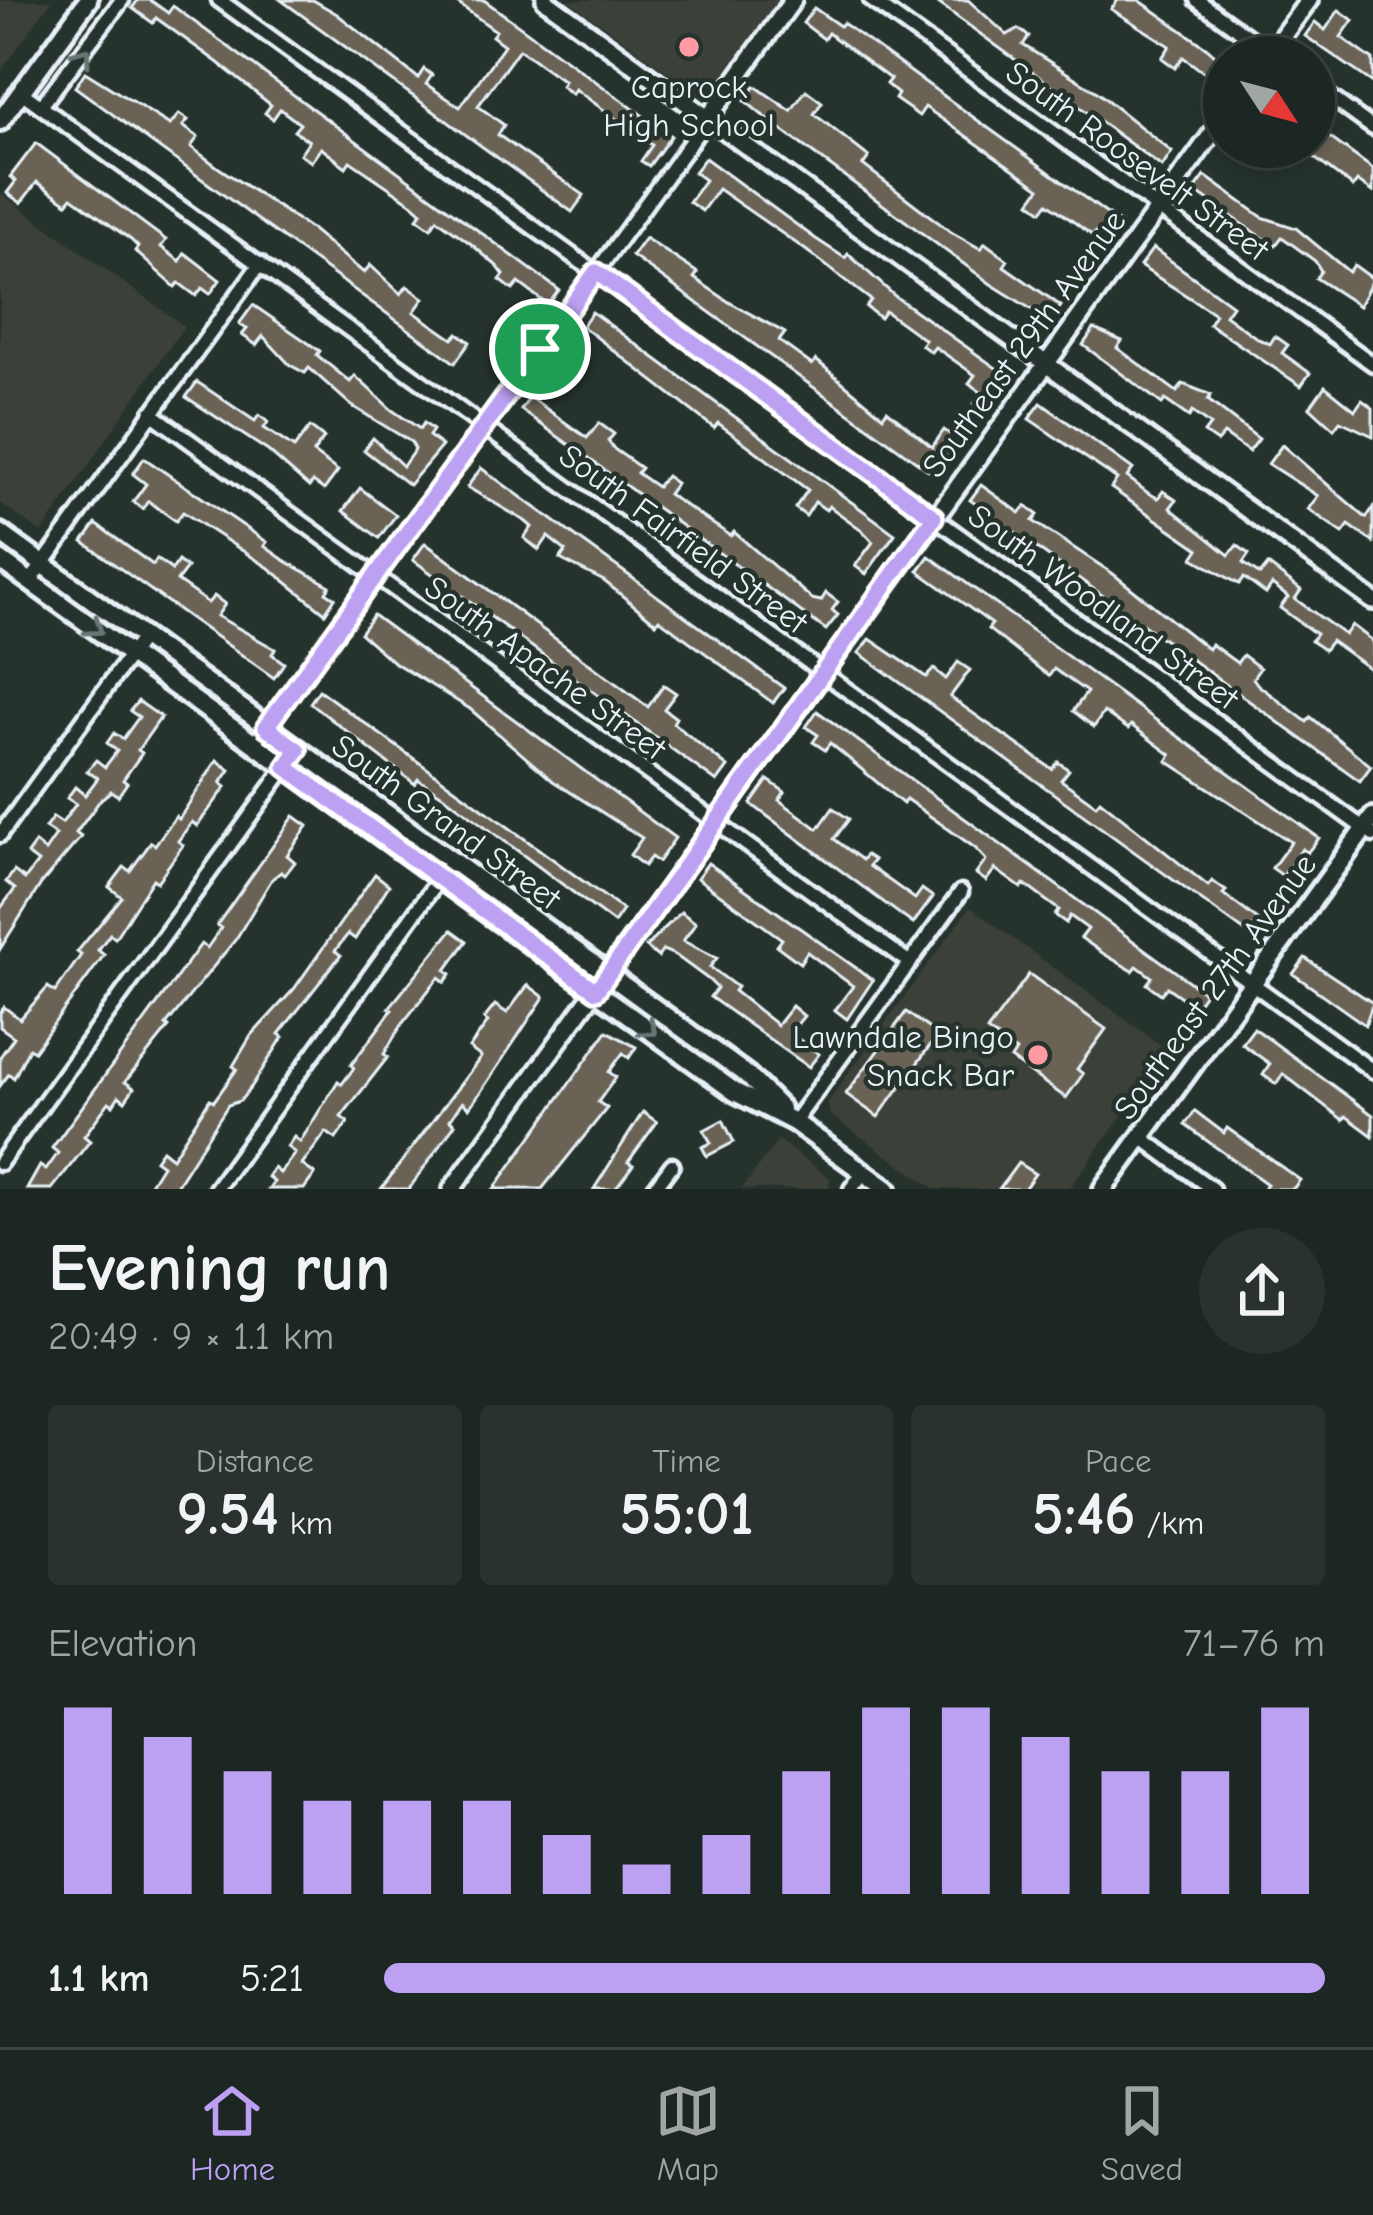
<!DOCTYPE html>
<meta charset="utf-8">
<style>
:root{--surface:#1c2622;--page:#29322f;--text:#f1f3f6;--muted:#a0a5a5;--line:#3a4340;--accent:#bca0f2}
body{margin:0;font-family:"Comic Neue",sans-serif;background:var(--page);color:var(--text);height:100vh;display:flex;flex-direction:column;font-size:45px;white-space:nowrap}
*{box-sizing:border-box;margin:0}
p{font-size:39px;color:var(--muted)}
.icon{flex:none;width:66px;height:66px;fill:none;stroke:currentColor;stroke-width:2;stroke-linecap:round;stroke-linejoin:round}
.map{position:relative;height:1189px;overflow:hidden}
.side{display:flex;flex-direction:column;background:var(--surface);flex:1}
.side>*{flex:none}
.needle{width:78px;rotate:126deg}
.controls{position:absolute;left:1203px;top:36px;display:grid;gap:24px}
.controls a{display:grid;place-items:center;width:132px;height:132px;border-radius:50%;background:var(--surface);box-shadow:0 6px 18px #0003,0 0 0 3px var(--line);font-size:60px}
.pin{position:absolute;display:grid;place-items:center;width:102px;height:102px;color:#fff;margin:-51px;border:6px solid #fff;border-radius:50%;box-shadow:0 3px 12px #0007}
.round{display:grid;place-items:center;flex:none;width:126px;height:126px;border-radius:63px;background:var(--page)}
.overview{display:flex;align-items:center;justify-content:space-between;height:204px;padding:0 48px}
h1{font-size:66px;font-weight:700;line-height:90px}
.figures{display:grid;grid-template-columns:repeat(3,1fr);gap:18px;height:204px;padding:12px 48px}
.figures div{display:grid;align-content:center;border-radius:12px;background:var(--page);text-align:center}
.figures b{font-size:60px;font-weight:700}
.figures small{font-size:33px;font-weight:400}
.figures p{font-size:33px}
.chart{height:336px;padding:24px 48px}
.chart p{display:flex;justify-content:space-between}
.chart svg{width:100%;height:216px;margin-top:12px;stroke:var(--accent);stroke-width:6}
ul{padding:0 48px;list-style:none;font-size:39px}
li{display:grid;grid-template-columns:192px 144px 1fr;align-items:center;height:90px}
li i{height:30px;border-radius:15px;background:var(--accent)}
.tab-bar{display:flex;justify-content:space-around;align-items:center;height:168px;border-top:3px solid var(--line);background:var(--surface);font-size:33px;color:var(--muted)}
.tab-bar a{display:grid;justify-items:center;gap:6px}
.tab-bar .on{color:var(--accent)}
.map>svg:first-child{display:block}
.built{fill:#3b4139}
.building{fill:#6b6354;stroke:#e8f1f8;stroke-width:3}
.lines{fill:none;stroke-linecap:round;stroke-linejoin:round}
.minor-casing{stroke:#e8f1f8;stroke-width:21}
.tertiary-casing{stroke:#e8f1f8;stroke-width:24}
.secondary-casing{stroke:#e8f1f8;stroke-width:26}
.minor{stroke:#26332d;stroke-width:12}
.tertiary{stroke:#26332d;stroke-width:15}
.secondary{stroke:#26332d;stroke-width:16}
.oneway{stroke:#6a7674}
.route-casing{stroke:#fff;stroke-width:24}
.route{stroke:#bca0f2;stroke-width:15}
.poi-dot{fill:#ff9aa2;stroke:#26332d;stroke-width:4.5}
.labels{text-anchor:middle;stroke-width:9;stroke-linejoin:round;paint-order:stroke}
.poi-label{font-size:33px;fill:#e8f1f8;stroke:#26332d}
.street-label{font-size:33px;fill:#e8f1f8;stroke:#26332d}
</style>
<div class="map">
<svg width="1373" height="1189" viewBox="0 0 1373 1189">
<rect width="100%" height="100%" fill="#26332d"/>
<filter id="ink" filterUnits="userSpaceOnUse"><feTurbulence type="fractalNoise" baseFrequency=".00833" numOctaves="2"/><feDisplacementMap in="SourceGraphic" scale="24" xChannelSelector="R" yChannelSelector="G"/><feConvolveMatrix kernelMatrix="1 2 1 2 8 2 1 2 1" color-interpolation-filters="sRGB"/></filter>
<g filter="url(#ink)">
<g class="built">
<path d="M0,0H52L0,72Z"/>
<path d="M568,0H778L710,94L702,97Z"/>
<path d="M0,193L184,326L42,533L0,503Z"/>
<path d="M970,907L1169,1051L1069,1189H935L830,1115L828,1103L836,1090Z"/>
<path d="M778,1140L830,1178L829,1189H742Z"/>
</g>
<g class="building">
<path d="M138,0H150L168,13L173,6L559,290L548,305L519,283L513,290L500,280L504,275L498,267L470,243L437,219L431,228L417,218L422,212L413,204L350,161L346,167L321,148L311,162L300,154L309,141L294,131L300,124L280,109L273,119L265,113L271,105L217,62L156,18L153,23L132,8Z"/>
<path d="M281,0H313L337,14L418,78L424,69L432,75L426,84L460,107L504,45L492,36L496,31L453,0H484L671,136L649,166L641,161L652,145L575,89L572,94L561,86L564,81L519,49L478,106L504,125L498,135L584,195L572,212Z"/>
<path d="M934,0H968L1007,35L1018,29L1029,36L1023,45L1097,92L1172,152L1162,167Z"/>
<path d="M1118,0H1139L1207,48L1224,63V87L1183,57L1175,68L1162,58L1170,46L1111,9Z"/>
<path d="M814,8L840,26L843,23L1121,224L1109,241L1096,232L1093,236L1048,203L1042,211L1030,202L1040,188L925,107L919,116L895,99L898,94L886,84L890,79L828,33L824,39L803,23Z"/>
<path d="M1339,10L1353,20L1341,37L1373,60V83L1305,36L1315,22L1325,30Z"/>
<path d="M85,72L170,125L179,114L188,120L183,126L198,137L191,147L219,168L311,229L364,273L370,265L401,294L407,286L424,298L414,312L447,335L453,339L458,333L470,342L455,363L75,87Z"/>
<path d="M755,86L791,111L806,90L822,102L814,114L869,157L863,165L951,232L981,249L985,243L1008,260L1004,266L1061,306L1050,321L991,284L772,123L745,101Z"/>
<path d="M1314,126L1373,169V192L1357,181L1353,187L1300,147H1314Z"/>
<path d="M36,143L166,240L161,247L180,261L185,253L220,280L210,294L202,288L196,296L179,283L175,287L135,251L138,247L131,240L72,197L67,203L37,182L21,203L7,193L16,181L10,177Z"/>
<path d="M705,158L816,239L845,258L848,254L896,297L1009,377L983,412L974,404L982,393L969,383L975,375L935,347L931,352L921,345L925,340L885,311L880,318L866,307L871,300L803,248L718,189L702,211L689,202L705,180L694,172Z"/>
<path d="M1205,176L1262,217L1296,228L1349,272L1354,265L1373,279L1359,306L1316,278L1321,271L1315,261L1282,237L1275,246L1194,191Z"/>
<path d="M645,238L698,273L694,278L729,302L785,333L779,341L812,365L816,360L883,416L887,410L932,447L944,430L960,441L935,475L632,256Z"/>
<path d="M1153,248L1232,305L1225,315L1258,339L1270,344L1275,336L1288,345L1282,353L1310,373L1301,386L1209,324L1215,314L1140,266Z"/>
<path d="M253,305L320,351L317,355L350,382L355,376L392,410L420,429L424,423L433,430L429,436L442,446L409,485L364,450L373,438L403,466L415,449L411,442L352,406L309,368L305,373L290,365L263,336L256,345L242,335L247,329L239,324Z"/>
<path d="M592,312L895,534L866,574L855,566L873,542L862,530L829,506L826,510L815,502L806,516L795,508L808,490L718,423L714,428L582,326Z"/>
<path d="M1094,329L1122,341L1117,348L1177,392L1183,384L1211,395L1208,400L1259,439L1249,452L1224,434L1217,442L1204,433L1210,425L1192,412L1189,417L1165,400L1162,404L1083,345Z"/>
<path d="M197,382L255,421L259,415L268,422L264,428L294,448L310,427L324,438L313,453L338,471L324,490L313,482L309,487L268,451L186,397Z"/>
<path d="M1325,386L1355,410L1362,400L1373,408V436L1340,421L1334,429L1310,407Z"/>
<path d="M530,397L587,438L599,423L614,434L608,441L614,449L641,468L637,473L657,487L666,476L676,483L668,494L731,536L734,532L812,599L821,601L826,593L838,602L832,610L838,615L826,630L521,410Z"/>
<path d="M1041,403L1133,469L1127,477L1148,493L1158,498L1163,491L1176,500L1170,508L1229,555L1237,545L1249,554L1243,563L1260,575L1268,565L1301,590L1295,599L1345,635L1352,625L1373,641V671L1331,641L1324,650L1311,641L1316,634L1280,608L1288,597L1272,585L1266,594L1244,578L1239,584L1193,558L1199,549L1111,488L1117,479L1029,419Z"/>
<path d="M1282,445L1366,518L1373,508V542L1349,525L1343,533L1308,509L1318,496L1268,464Z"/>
<path d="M144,458L267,542L264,546L284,560L330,586L326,592L335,598L325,613L269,568L183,512L176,521L148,501L143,509L133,502L146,484L133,474Z"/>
<path d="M481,468L784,688L773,703L659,619L656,623L604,581L560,559L566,551L548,537L539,550L524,538L532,527L525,521L467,487Z"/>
<path d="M981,485L1020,513L1026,506L1038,515L1033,521L1112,573L1208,649L1211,644L1237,663L1243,655L1260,668L1253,678L1258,685L1307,722L1311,717L1371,766L1360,781L970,500Z"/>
<path d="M360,488L396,515L379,538L343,511Z"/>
<path d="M96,524L153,565L157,559L172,570L178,561L187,568L177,581L208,603L214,596L225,604L217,616L275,649L272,654L284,663L274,678L83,542Z"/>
<path d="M425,543L648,707L664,685L676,693L664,709L676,718L673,723L728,767L717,782L413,560Z"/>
<path d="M929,556L1319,838L1307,853L1302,849L1283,876L1272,868L1291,842L1167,761L1171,755L1131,725L1128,729L1104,712L1094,727L1073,711L1087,692L1054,669L1049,676L988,629L992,624L918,571Z"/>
<path d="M373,615L675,838L658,862L651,857L644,866L630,855L642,838L553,781L470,709L392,661L360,633Z"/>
<path d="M870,639L926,677L934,669L946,679L958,662L970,670L950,697L1052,769L1058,762L1069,770L1061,780L1096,805L1100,800L1208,886L1212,881L1226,891L1223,894L1258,920L1248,934L859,653Z"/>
<path d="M319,690L623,910L614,923L447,798L418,779L415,784L310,703Z"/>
<path d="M138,701L161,717L138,750L142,753L123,780L127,783L118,796L111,791L101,799L76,833L81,837L41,884L0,949V909L15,889L6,882L14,871L25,879L38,862L27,854L35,843L45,851L56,835L45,828L53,817L62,823L76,804L67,798L75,787L85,795L98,778L87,771L96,760L105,767L117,751L107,743L114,733L123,739L139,717L130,711Z"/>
<path d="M817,711L1205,993L1195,1007L1167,987L1161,994L1147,984L1152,977L1137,966L1133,971L1104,954L1081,938L1088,929L1070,916L1066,923L1055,915L1059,910L1024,884L1021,888L995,869L986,881L976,874L986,860L975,848L906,799L903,804L830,743L825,750L813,742L818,735L806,727Z"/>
<path d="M217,760L230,770L221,783L226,787L197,826L192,822L178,841L183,845L157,882L153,879L115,938L110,934L98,950L104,955L34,1051L29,1048L14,1078L9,1074L0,1086V1057L14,1037L0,1027V1013L4,1007L20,1019L48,987L55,992L81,955L77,952L122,897L109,887L124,867L130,871L151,842L155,845L176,816L179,819Z"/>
<path d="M768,780L785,792L779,800L818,829L833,808L849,819L834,839L862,860L866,855L874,860L869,866L915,899L922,889L933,897L913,924L751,804Z"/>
<path d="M294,816L308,826L287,855L295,862L285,875L281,872L272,879L236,939L166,1025L169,1027L125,1082L134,1088L125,1101L119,1096L113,1105L109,1102L84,1136L90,1141L52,1189H27L40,1166L46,1170L58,1153L52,1148L201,944L207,948L221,928L217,925Z"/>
<path d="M708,863L873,980L847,1019L835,1010L853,986L807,952L800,963L777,946L782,939L697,878Z"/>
<path d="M375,874L389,885L355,939L348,934L335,951L341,955L279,1034L283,1037L252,1086L240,1101L228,1105L174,1189H147L162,1165L155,1160L162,1150L172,1158L210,1099L214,1101L237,1069L233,1066L251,1036L294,989Z"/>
<path d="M681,912L696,923L683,941L717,958L710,967L737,987L734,991L777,1025L792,1006L804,1016L790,1033L819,1054L809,1067L710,997L717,988L709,980L675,955L663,950L658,957L646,947Z"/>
<path d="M452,930L467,941L446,970L451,974L445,982L439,977L402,1024L384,1054L388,1057L341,1117L348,1122L336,1139L326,1132L302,1165L315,1174L304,1189H269L274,1182L268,1177L274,1168L280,1173L295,1153L287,1147L294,1137L300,1142L338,1081L342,1084L354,1068L351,1065L392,1010L389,1008Z"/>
<path d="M1305,958L1373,1003L1365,1025L1293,974Z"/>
<path d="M1029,974L1106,1029L1077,1069L1083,1074L1066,1098L1011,1059L1016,1051L987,1031Z"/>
<path d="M528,985L544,997L480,1093L469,1108L462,1102L450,1120L455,1124L409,1189H381L481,1057L469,1048L488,1022L484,1019L495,1005L507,1013Z"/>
<path d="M906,1012L938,1035L878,1117L846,1094Z"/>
<path d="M1254,1028L1373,1115V1136L1346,1116L1343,1120L1283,1074L1276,1084L1263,1075L1270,1064L1242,1044Z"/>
<path d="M607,1031L636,1047L629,1058L623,1053L609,1072L616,1077L598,1102L607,1108L542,1189H494Z"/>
<path d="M1195,1111L1224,1133L1227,1128L1300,1180L1293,1189H1263L1267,1184L1185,1125Z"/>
<path d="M643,1112L657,1122L628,1162L633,1165L615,1189H594Z"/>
<path d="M723,1120L734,1142L707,1156L702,1147L711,1143L704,1130Z"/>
<path d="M1018,1163L1035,1174L1024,1189H999Z"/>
</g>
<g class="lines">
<g class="minor-casing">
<g id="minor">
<path d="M219,0L1373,835"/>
<path d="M871,0L1373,364"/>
<path d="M1197,0L1275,56"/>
<path d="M1314,85L1373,128"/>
<path d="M21,92L1373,1071"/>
<path d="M41,106L122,0"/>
<path d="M151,413L910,963"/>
<path d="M30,582L260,264"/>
<path d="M254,744L708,118"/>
<path d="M0,835L143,637"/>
<path d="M794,1122L961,892"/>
<path d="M1141,1137L1212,1189"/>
<path d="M0,1163L298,750"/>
<path d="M216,1189L452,861"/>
<path d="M654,1189L672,1165"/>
<path d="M851,1189L864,1172"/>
</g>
</g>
<g class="tertiary-casing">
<g id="tertiary">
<path d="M545,0L1373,601"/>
<path d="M1267,57L1309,0"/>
<path d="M708,118L793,0"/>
<path d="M452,1189L1224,117"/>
</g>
</g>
<g class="secondary-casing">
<g id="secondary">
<path d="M0,121L88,0"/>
<path d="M0,533L747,1075L781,1109"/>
<path d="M0,560L735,1092L794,1122L887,1189"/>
<path d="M1103,1189L1373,817"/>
</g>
</g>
<use href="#minor" class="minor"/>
<use href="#tertiary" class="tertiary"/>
<use href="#secondary" class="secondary"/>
</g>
<defs><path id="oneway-chevron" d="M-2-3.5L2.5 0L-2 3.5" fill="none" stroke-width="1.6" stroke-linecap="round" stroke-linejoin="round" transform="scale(3)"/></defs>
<g class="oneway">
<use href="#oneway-chevron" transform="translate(83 55) rotate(-54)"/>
<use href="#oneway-chevron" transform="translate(95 628) rotate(35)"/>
<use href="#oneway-chevron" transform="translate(649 1029) rotate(36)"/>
</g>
</g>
<g class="lines" filter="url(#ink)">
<g class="route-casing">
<path id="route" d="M596,272L934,517L596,991L286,767L298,750L266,727Z"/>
</g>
<use href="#route" class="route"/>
</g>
<g class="poi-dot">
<circle cx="689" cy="47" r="12"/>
<circle cx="1038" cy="1055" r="12"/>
</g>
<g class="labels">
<g class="poi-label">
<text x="689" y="98">Caprock<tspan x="689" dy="38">High School</tspan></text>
<text x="1014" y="1048" text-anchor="end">Lawndale Bingo<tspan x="1014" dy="38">Snack Bar</tspan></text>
</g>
<g class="street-label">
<text transform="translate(1138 160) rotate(36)" y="12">South Roosevelt Street</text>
<text transform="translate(1023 343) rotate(-54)" y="12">Southeast 29th Avenue</text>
<text transform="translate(684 538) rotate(36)" y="12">South Fairfield Street</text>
<text transform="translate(1104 606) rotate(36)" y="12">South Woodland Street</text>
<text transform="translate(546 667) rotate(36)" y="12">South Apache Street</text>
<text transform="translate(447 821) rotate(36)" y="12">South Grand Street</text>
<text transform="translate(1214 986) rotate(-54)" y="12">Southeast 27th Avenue</text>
</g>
</g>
</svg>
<div class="controls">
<a><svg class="needle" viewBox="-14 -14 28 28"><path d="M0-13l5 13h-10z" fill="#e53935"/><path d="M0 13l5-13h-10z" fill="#a0a5a5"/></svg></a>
</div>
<div class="pin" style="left:540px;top:349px;background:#1e9e55"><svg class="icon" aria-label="arrive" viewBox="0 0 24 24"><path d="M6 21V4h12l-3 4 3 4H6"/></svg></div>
</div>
<section class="side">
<div class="overview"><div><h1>Evening run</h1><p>20:49 · 9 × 1.1 km</p></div><a class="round"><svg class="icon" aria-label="share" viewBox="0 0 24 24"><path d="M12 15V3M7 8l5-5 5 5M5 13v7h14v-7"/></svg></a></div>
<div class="figures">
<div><p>Distance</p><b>9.54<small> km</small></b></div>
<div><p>Time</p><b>55:01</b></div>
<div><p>Pace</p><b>5:46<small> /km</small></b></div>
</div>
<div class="chart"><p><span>Elevation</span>71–76 m</p>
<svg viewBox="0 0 160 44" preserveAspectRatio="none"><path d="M5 44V6M15 44V12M25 44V19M35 44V25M45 44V25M55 44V25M65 44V32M75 44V38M85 44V32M95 44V19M105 44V6M115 44V6M125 44V12M135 44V19M145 44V19M155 44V6"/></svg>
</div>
<ul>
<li><b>1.1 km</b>5:21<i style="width:100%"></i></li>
</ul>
</section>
<nav class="tab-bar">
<a class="on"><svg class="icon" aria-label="home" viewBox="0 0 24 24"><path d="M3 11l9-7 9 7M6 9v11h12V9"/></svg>Home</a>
<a><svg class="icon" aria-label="map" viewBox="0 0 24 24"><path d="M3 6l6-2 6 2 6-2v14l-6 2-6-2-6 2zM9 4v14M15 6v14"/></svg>Map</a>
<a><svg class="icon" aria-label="saved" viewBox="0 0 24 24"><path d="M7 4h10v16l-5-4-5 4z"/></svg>Saved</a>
</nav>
